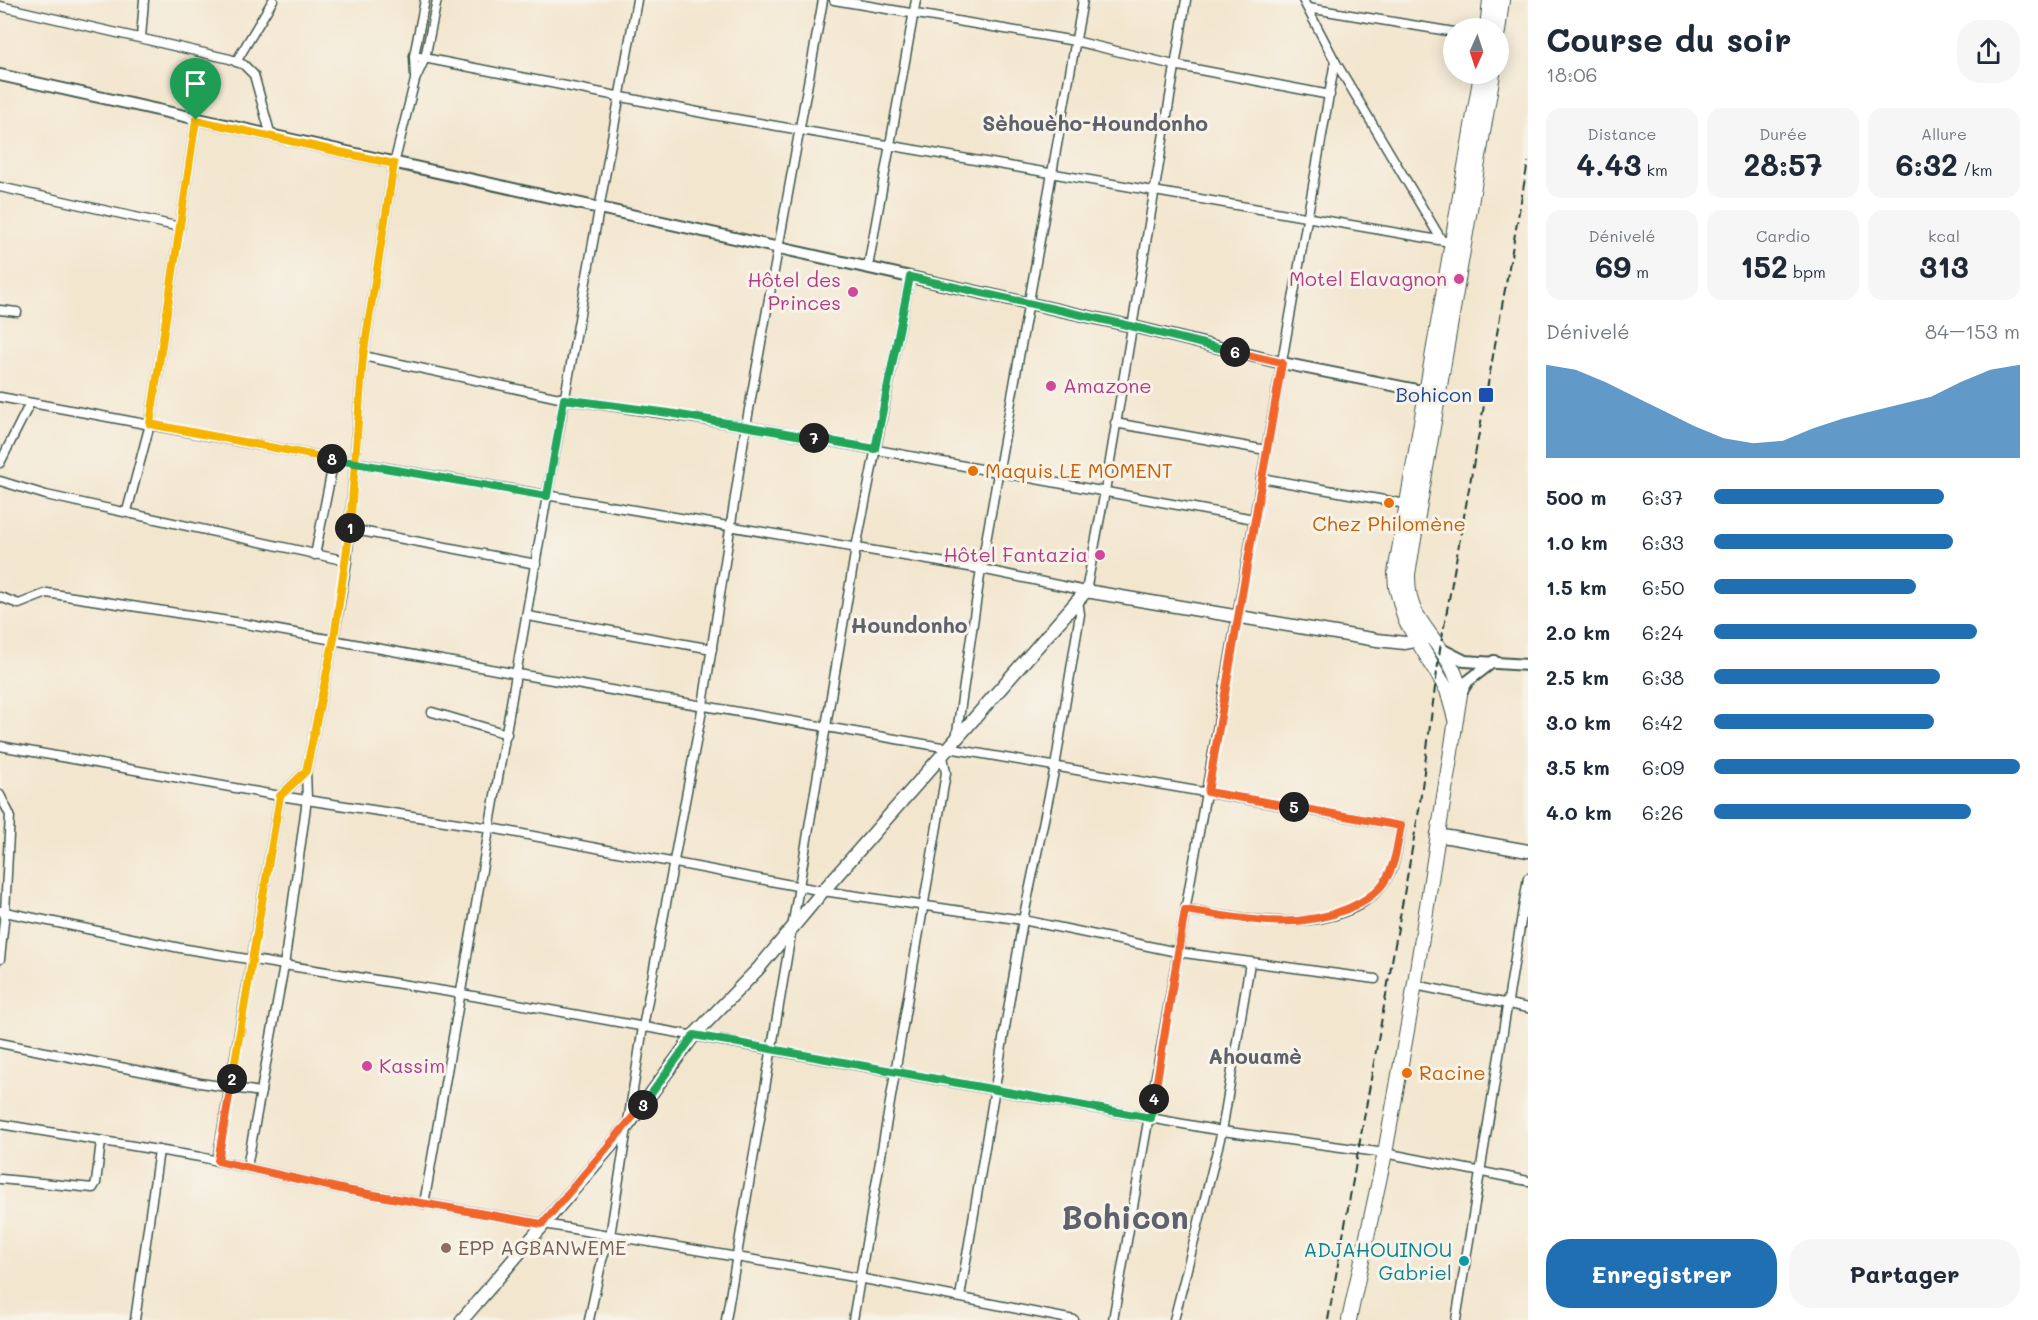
<!DOCTYPE html>
<html lang="fr">
<meta charset="utf-8">
<style>
:root{--surface:#fff;--page:#f6f6f7;--text:#1f2937;--muted:#747a83;--accent:#1f6fb2}
body{margin:0;font-family:Mali,sans-serif;background:var(--page);color:var(--text);height:100vh;display:flex;flex-direction:column;font-size:22px;white-space:nowrap}
*{box-sizing:border-box;margin:0}
p{font-size:20px;color:var(--muted)}
.icon{flex:none;width:33px;height:33px;fill:none;stroke:currentColor;stroke-width:2;stroke-linecap:round;stroke-linejoin:round}
.map{position:relative;flex:1;overflow:hidden}
.sheet{display:flex;flex-direction:column;background:var(--surface);width:510px}
.sheet>*{flex:none}
.needle{width:39px;rotate:183deg}
.fabs{position:absolute;left:1443px;top:18px;display:grid;gap:12px}
.fabs a{display:grid;place-items:center;width:66px;height:66px;border-radius:50%;background:var(--surface);box-shadow:0 3px 15px #0003;font-size:30px}
.pin{position:absolute;display:grid;place-items:center;width:51px;height:51px;color:#fff;margin:-62px -26px;border-radius:50% 50% 50% 0;rotate:-45deg;box-shadow:0 0 6px #0007}
.pin .icon{rotate:45deg}
.km{position:absolute;width:30px;height:30px;margin:-15px;border-radius:50%;background:#222;color:#fff;font-size:16px;line-height:30px;text-align:center}
.round{display:grid;place-items:center;flex:none;width:63px;height:63px;border-radius:24px;background:var(--page)}
.head{display:flex;align-items:center;justify-content:space-between;height:102px;padding:0 18px}
h1{font-size:33px;font-weight:700;line-height:45px}
.metrics{display:grid;grid-template-columns:repeat(3,1fr);gap:9px;height:102px;padding:6px 18px}
.metrics div{display:grid;align-content:center;border-radius:15px;background:var(--page);text-align:center}
.metrics b{font-size:30px;font-weight:700}
.metrics small{font-size:16px;font-weight:400}
.metrics p{font-size:16px}
.chart{height:168px;padding:12px 18px}
.chart p{display:flex;justify-content:space-between}
.chart svg{width:100%;height:108px;margin-top:6px;fill:var(--accent);opacity:.7}
.cta{display:flex;gap:12px;margin-top:auto;padding:12px 18px}
.cta a{flex:1;height:69px;border-radius:24px;background:var(--accent);color:#fff;font-size:24px;font-weight:700;line-height:69px;text-align:center}
.cta a+a{background:var(--page);color:var(--text)}
ul{padding:0 18px;list-style:none;font-size:20px}
li{display:grid;grid-template-columns:96px 72px 1fr;align-items:center;height:45px}
li i{height:15px;border-radius:8px;background:var(--accent)}
main{display:flex;flex:1;min-height:0}
.map>svg:first-child{display:block}
.lines{fill:none;stroke-linecap:round;stroke-linejoin:round}
.minor-casing{stroke:#3f564b;stroke-width:11}
.tertiary-casing{stroke:#3f564b;stroke-width:14}
.secondary-casing{stroke:#3f564b;stroke-width:15}
.trunk-casing{stroke:#3f564b;stroke-width:16}
.minor{stroke:#fff;stroke-width:8}
.tertiary{stroke:#fff;stroke-width:10}
.secondary{stroke:#fff;stroke-width:12}
.trunk{stroke:#fff;stroke-width:14}
.rail{stroke:#1f3d34;stroke-width:2;stroke-dasharray:9 4.5;stroke-linecap:butt}
.split-1-casing{stroke:#fff;stroke-width:12}
.split-2-casing{stroke:#fff;stroke-width:12}
.split-3-casing{stroke:#fff;stroke-width:12}
.split-4-casing{stroke:#fff;stroke-width:12}
.split-5-casing{stroke:#fff;stroke-width:12}
.split-6-casing{stroke:#fff;stroke-width:12}
.split-7-casing{stroke:#fff;stroke-width:12}
.split-8-casing{stroke:#fff;stroke-width:12}
.split-9-casing{stroke:#fff;stroke-width:12}
.split-1{stroke:#f5b400;stroke-width:8}
.split-2{stroke:#f5b400;stroke-width:8}
.split-3{stroke:#f0652b;stroke-width:8}
.split-4{stroke:#22a559;stroke-width:8}
.split-5{stroke:#f0652b;stroke-width:8}
.split-6{stroke:#f0652b;stroke-width:8}
.split-7{stroke:#22a559;stroke-width:8}
.split-8{stroke:#22a559;stroke-width:8}
.split-9{stroke:#f5b400;stroke-width:8}
.hotel-dot{fill:#d1479c;stroke:#f7f3e8;stroke-width:2}
.transit-dot{fill:#1a4fb4;stroke:#f7f3e8;stroke-width:2}
.food-dot{fill:#e8710a;stroke:#f7f3e8;stroke-width:2}
.education-dot{fill:#8d6e63;stroke:#f7f3e8;stroke-width:2}
.culture-dot{fill:#0f9aa8;stroke:#f7f3e8;stroke-width:2}
.labels{text-anchor:middle;stroke-width:6;stroke-linejoin:round;paint-order:stroke}
.hotel-label{font-size:20px;fill:#b23c85;stroke:#f7f3e8;text-anchor:end}
.transit-label{font-size:20px;fill:#164399;stroke:#f7f3e8;text-anchor:end}
.food-label{font-size:20px;fill:#c56008;stroke:#f7f3e8;text-anchor:start}
.education-label{font-size:20px;fill:#785e54;stroke:#f7f3e8;text-anchor:start}
.culture-label{font-size:20px;fill:#0d838f;stroke:#f7f3e8;text-anchor:end}
.neighbourhood-label{font-size:21px;font-weight:bold;fill:#5f616c;stroke:#f7f3e8}
.town-label{font-size:32px;font-weight:bold;fill:#5f616c;stroke:#f7f3e8}
</style>
<main>
<div class="map">
<svg width="1528" height="1320" viewBox="0 0 1528 1320">
<rect width="100%" height="100%" fill="#f7f3e8"/>
<filter id="ink" filterUnits="userSpaceOnUse"><feTurbulence type="fractalNoise" baseFrequency=".0167" numOctaves="2"/><feDisplacementMap in="SourceGraphic" scale="12" xChannelSelector="R" yChannelSelector="G"/><feConvolveMatrix kernelMatrix="1 2 1 2 8 2 1 2 1" color-interpolation-filters="sRGB"/></filter>
<filter id="wash" filterUnits="userSpaceOnUse"><feTurbulence type="fractalNoise" baseFrequency=".008" numOctaves="4" result="noise"/><feDisplacementMap in="SourceGraphic" scale="24" xChannelSelector="R" yChannelSelector="G"/><feGaussianBlur stdDeviation="1.35" result="paint"/><feColorMatrix in="noise" values="0 0 0 0 0 0 0 0 0 0 0 0 0 0 0 0 0 1.4 0 .05"/><feComposite in="paint" operator="in"/></filter>
<g filter="url(#wash)">
<rect width="100%" height="100%" fill="#f3e6cf"/>
</g>
<g filter="url(#ink)">
<g class="lines">
<g class="minor-casing">
<g id="minor">
<path d="M834,0L1075,41L1174,65L1330,95"/>
<path d="M1303,0L1335,61L1441,239"/>
<path d="M0,6L230,59L244,65L254,75L271,136"/>
<path d="M1308,8L1454,32"/>
<path d="M141,38L144,0"/>
<path d="M414,56L713,115L1456,243"/>
<path d="M236,62L273,0"/>
<path d="M415,77L414,56L425,0"/>
<path d="M0,187L180,227"/>
<path d="M868,267L916,0"/>
<path d="M0,310L17,312"/>
<path d="M363,356L564,399L746,426L1254,519"/>
<path d="M0,397L334,459L981,569L1086,591L1105,491L1186,0"/>
<path d="M1115,423L1266,450"/>
<path d="M0,463L30,403"/>
<path d="M1261,478L1406,504"/>
<path d="M0,481L46,495L347,561"/>
<path d="M127,511L150,424L196,120"/>
<path d="M350,529L536,564"/>
<path d="M315,555L334,459"/>
<path d="M0,597L19,604L47,593L235,622L518,674L1401,826C1398,840 1397,858 1391,871C1356,943 1246,919 1185,910"/>
<path d="M528,616L712,649"/>
<path d="M432,712L507,734"/>
<path d="M956,739L981,569L1083,0"/>
<path d="M0,746L280,796L491,828L823,891L1023,920L1177,952L1375,979"/>
<path d="M0,795L10,815L5,912L0,959"/>
<path d="M0,911L180,948L462,994L1222,1131L1385,1153L1528,1181"/>
<path d="M1415,985L1528,1008"/>
<path d="M0,1043L200,1083L261,1092"/>
<path d="M0,1124L200,1157L346,1190L859,1278L1074,1320"/>
<path d="M217,1161L280,796L306,771"/>
<path d="M247,1167L284,966L307,799L306,771L334,638L347,561L363,356L394,164L415,80L425,58L437,0"/>
<path d="M0,1179L93,1188L96,1183L101,1141"/>
<path d="M424,1204L547,496L637,0"/>
<path d="M960,1297L1023,920L1055,767L1080,614L1078,600"/>
<path d="M135,1320L159,1150"/>
<path d="M589,1320L602,1260L610,1236L643,1027L703,705L746,426L823,0"/>
<path d="M726,1320L856,548L910,277"/>
<path d="M853,1320L946,773L943,756"/>
<path d="M1113,1320L1335,61"/>
<path d="M1174,1320L1222,1131L1250,963"/>
<path d="M1456,1320L1528,878"/>
</g>
</g>
<g class="tertiary-casing">
<g id="tertiary">
<path d="M0,75L1131,326L1282,363L1432,393"/>
<path d="M1443,650L1465,661L1528,665"/>
<path d="M1460,694L1468,681L1494,661"/>
</g>
</g>
<g class="secondary-casing">
<g id="secondary">
<path d="M1437,835L1528,851"/>
<path d="M462,1320L626,1128L694,1035L758,969L823,891L1086,591L1377,640L1405,643L1424,639"/>
</g>
</g>
<g class="trunk-casing">
<g id="trunk">
<path d="M1487,28L1490,0"/>
<path d="M1498,32L1502,0"/>
<path d="M1455,719L1447,690L1405,620L1396,587L1395,573L1481,74"/>
<path d="M1349,1320L1385,1153L1411,1008L1460,694C1458,664 1431,640 1417,615C1409,603 1408,588 1408,574L1493,74"/>
</g>
</g>
<use href="#minor" class="minor"/>
<use href="#tertiary" class="tertiary"/>
<use href="#secondary" class="secondary"/>
<use href="#trunk" class="trunk"/>
<path class="rail" d="M1328,1320L1419,810L1440,649L1528,162"/>
</g>
</g>
<g class="lines" filter="url(#ink)">
<g class="split-1-casing">
<path id="split-1" d="M196,120L394,164L363,356L350,528"/>
</g>
<g class="split-2-casing">
<path id="split-2" d="M232,1079L280,796L306,771L334,638L350,528"/>
</g>
<g class="split-3-casing">
<path id="split-3" d="M232,1079L218,1161L346,1190L542,1224L643,1105"/>
</g>
<g class="split-4-casing">
<path id="split-4" d="M643,1105L694,1035L1151,1118L1154,1099"/>
</g>
<g class="split-5-casing">
<path id="split-5" d="M1154,1099L1185,910C1242,918 1292,932 1347,909C1361,903 1378,893 1386,879C1396,863 1397,844 1401,826L1294,807"/>
</g>
<g class="split-6-casing">
<path id="split-6" d="M1235,352L1282,363L1208,792L1294,807"/>
</g>
<g class="split-7-casing">
<path id="split-7" d="M814,438L875,449L910,277L1131,326L1235,352"/>
</g>
<g class="split-8-casing">
<path id="split-8" d="M332,459L547,496L564,399L669,413L814,438"/>
</g>
<g class="split-9-casing">
<path id="split-9" d="M196,120L150,424L332,459"/>
</g>
<use href="#split-1" class="split-1"/>
<use href="#split-2" class="split-2"/>
<use href="#split-3" class="split-3"/>
<use href="#split-4" class="split-4"/>
<use href="#split-5" class="split-5"/>
<use href="#split-6" class="split-6"/>
<use href="#split-7" class="split-7"/>
<use href="#split-8" class="split-8"/>
<use href="#split-9" class="split-9"/>
</g>
<g class="hotel-dot">
<circle cx="1459" cy="279" r="6"/>
<circle cx="853" cy="292" r="6"/>
<circle cx="1051" cy="386" r="6"/>
<circle cx="1100" cy="555" r="6"/>
<circle cx="367" cy="1066" r="6"/>
</g>
<rect class="transit-dot" x="1478" y="387" width="16" height="16" rx="3"/>
<g class="food-dot">
<circle cx="973" cy="471" r="6"/>
<circle cx="1389" cy="503" r="6"/>
<circle cx="1407" cy="1073" r="6"/>
</g>
<circle class="education-dot" cx="446" cy="1248" r="6"/>
<circle class="culture-dot" cx="1464" cy="1261" r="6"/>
<g class="labels">
<g class="hotel-label">
<text x="1447" y="286">Motel Elavagnon</text>
<text x="841" y="287">Hôtel des<tspan x="841" dy="23">Princes</tspan></text>
<text x="1063" y="393" text-anchor="start">Amazone</text>
<text x="1088" y="562">Hôtel Fantazia</text>
<text x="379" y="1073" text-anchor="start">Kassim</text>
</g>
<g class="transit-label">
<text x="1472" y="402">Bohicon</text>
</g>
<g class="food-label">
<text x="985" y="478">Maquis LE MOMENT</text>
<text x="1389" y="531" text-anchor="middle">Chez Philomène</text>
<text x="1419" y="1080">Racine</text>
</g>
<g class="education-label">
<text x="458" y="1255">EPP AGBANWEME</text>
</g>
<g class="culture-label">
<text x="1452" y="1257">ADJAHOUINOU<tspan x="1452" dy="23">Gabriel</tspan></text>
</g>
<g class="neighbourhood-label">
<text x="1095" y="131">Sèhouèho-Houndonho</text>
<text x="909" y="633">Houndonho</text>
<text x="1255" y="1064">Ahouamè</text>
</g>
<g class="town-label">
<text x="1125" y="1229">Bohicon</text>
</g>
</g>
</svg>
<div class="fabs">
<a><svg class="needle" viewBox="-14 -14 28 28"><path d="M0-13l5 13h-10z" fill="#e53935"/><path d="M0 13l5-13h-10z" fill="#747a83"/></svg></a>
</div>
<div class="pin" style="left:196px;top:120px;background:#1e9e55"><svg class="icon" aria-label="arrive" viewBox="0 0 24 24"><path d="M6 21V4h12l-3 4 3 4H6"/></svg></div>
<b class="km" style="left:350px;top:528px">1</b>
<b class="km" style="left:232px;top:1079px">2</b>
<b class="km" style="left:643px;top:1105px">3</b>
<b class="km" style="left:1154px;top:1099px">4</b>
<b class="km" style="left:1294px;top:807px">5</b>
<b class="km" style="left:1235px;top:352px">6</b>
<b class="km" style="left:814px;top:438px">7</b>
<b class="km" style="left:332px;top:459px">8</b>
</div>
<section class="sheet">
<div class="head"><div><h1>Course du soir</h1><p>18:06</p></div><a class="round"><svg class="icon" aria-label="share" viewBox="0 0 24 24"><path d="M12 15V3M7 8l5-5 5 5M5 13v7h14v-7"/></svg></a></div>
<div class="metrics">
<div><p>Distance</p><b>4.43<small> km</small></b></div>
<div><p>Durée</p><b>28:57</b></div>
<div><p>Allure</p><b>6:32<small> /km</small></b></div>
</div>
<div class="metrics">
<div><p>Dénivelé</p><b>69<small> m</small></b></div>
<div><p>Cardio</p><b>152<small> bpm</small></b></div>
<div><p>kcal</p><b>313</b></div>
</div>
<div class="chart"><p><span>Dénivelé</span>84–153 m</p>
<svg viewBox="0 0 160 44" preserveAspectRatio="none"><path d="M0 44V6L10 8L20 13L30 19L40 25L50 31L60 36L70 38L80 37L90 32L100 28L110 25L120 22L130 19L140 13L150 8L160 6V44z"/></svg>
</div>
<ul>
<li><b>500 m</b>6:37<i style="width:75%"></i></li>
<li><b>1.0 km</b>6:33<i style="width:78%"></i></li>
<li><b>1.5 km</b>6:50<i style="width:66%"></i></li>
<li><b>2.0 km</b>6:24<i style="width:86%"></i></li>
<li><b>2.5 km</b>6:38<i style="width:74%"></i></li>
<li><b>3.0 km</b>6:42<i style="width:72%"></i></li>
<li><b>3.5 km</b>6:09<i style="width:100%"></i></li>
<li><b>4.0 km</b>6:26<i style="width:84%"></i></li>
</ul>
<div class="cta"><a>Enregistrer</a><a>Partager</a></div>
</section>
</main>
